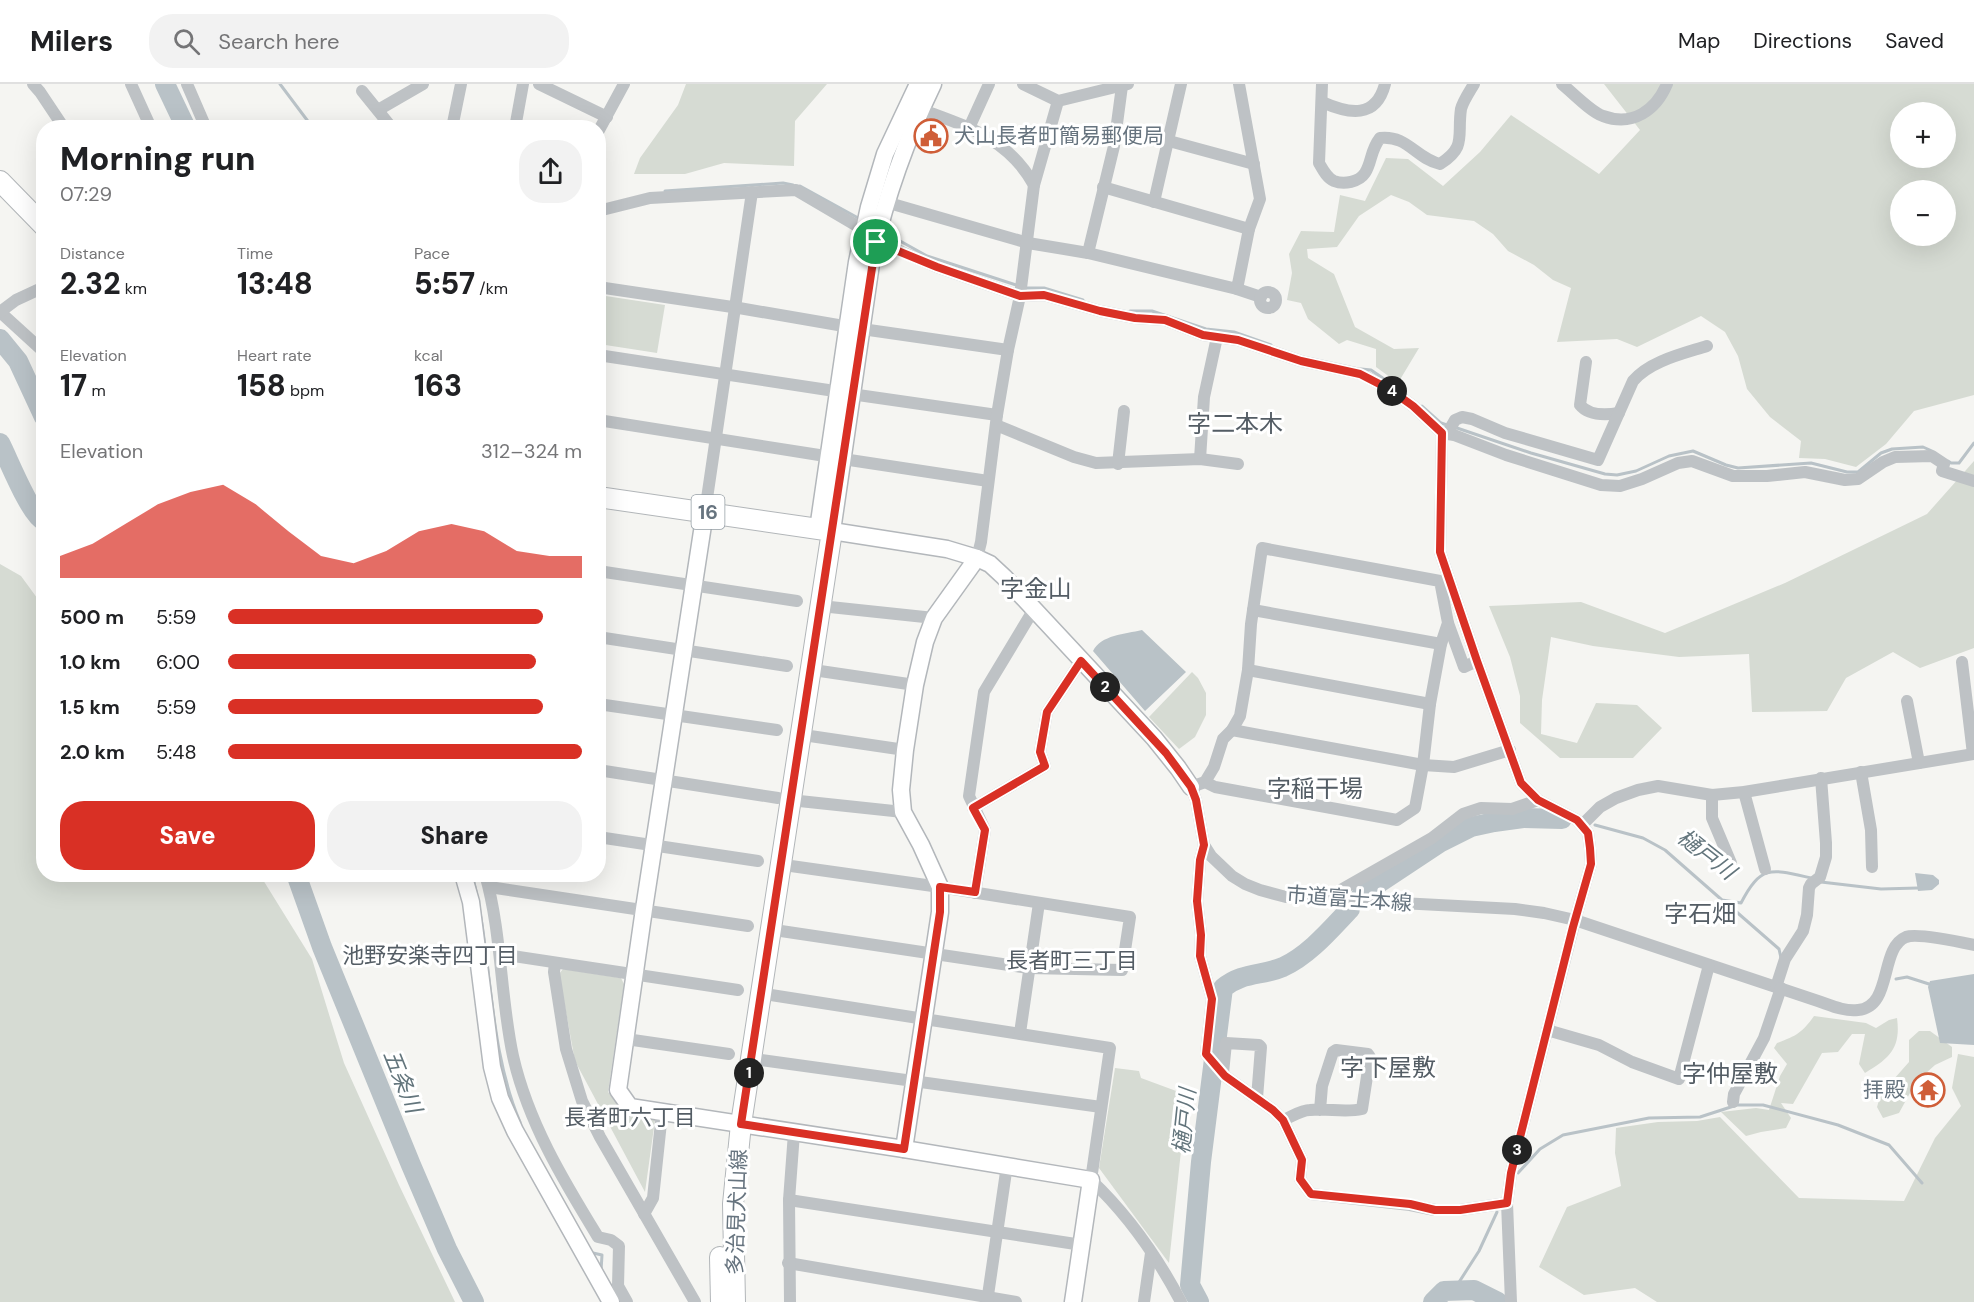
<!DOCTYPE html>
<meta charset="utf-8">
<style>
:root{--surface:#fff;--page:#f2f2f2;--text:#202124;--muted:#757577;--line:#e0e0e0;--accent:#d93025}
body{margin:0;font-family:"DM Sans","Noto Sans JP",sans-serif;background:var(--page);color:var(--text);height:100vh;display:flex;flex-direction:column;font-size:22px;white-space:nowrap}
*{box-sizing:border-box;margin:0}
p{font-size:20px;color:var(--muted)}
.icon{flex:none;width:33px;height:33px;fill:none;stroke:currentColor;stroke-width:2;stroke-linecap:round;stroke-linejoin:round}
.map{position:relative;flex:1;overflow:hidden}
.panel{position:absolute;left:36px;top:36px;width:570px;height:762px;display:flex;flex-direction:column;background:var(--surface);border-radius:24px;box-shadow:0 6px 24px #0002}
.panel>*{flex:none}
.fabs{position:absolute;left:1890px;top:18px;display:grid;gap:12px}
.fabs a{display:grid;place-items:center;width:66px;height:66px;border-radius:50%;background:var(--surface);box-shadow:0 6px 24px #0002;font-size:30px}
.pin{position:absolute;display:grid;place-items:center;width:51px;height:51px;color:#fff;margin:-26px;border:3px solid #fff;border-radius:50%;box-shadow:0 2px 6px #0007}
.km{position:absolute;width:30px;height:30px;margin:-15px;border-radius:50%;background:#222;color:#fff;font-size:16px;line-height:30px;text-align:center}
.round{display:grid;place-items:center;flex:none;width:63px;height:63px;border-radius:24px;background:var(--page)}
.overview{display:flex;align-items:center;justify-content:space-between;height:102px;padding:0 24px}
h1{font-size:33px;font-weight:800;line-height:45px}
.figures{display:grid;grid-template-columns:repeat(3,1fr);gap:9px;height:102px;padding:6px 24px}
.figures div{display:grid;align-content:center}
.figures b{font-size:30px;font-weight:800}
.figures small{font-size:16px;font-weight:400}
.figures p{font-size:16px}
.chart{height:168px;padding:12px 24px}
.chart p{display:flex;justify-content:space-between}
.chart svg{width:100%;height:108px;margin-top:6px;fill:var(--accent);opacity:.7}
.primary-button{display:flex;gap:12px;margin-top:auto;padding:12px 24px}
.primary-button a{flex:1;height:69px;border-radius:24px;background:var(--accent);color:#fff;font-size:24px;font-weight:800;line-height:69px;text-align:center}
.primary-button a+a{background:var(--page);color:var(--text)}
ul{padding:0 24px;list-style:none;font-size:20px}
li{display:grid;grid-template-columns:96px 72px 1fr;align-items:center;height:45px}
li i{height:15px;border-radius:8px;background:var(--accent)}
header{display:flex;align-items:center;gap:36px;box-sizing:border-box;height:84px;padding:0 30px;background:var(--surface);border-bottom:2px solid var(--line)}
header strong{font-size:28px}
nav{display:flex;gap:33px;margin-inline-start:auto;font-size:21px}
.search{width:420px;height:54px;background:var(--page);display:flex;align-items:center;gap:15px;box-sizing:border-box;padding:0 21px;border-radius:24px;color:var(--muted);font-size:22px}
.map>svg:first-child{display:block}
.green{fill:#d6dbd3;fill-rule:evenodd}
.water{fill:#b9c2c7}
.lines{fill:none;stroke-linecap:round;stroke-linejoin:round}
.stream{stroke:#b9c2c7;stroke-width:3}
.river{stroke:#b9c2c7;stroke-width:20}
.secondary-casing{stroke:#b3b7bb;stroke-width:19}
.primary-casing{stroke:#b2b6b9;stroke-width:22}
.street{stroke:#bec2c5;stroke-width:12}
.secondary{stroke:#fff;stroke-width:16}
.primary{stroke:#fff;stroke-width:20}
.route-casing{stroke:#fff;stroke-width:12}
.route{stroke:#d93025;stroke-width:8}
.labels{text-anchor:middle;stroke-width:6;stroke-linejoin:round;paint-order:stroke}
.shield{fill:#fff;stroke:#959ea5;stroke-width:1.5}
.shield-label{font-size:20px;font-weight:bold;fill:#67747f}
.poi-label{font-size:21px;fill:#67747f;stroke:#fff;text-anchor:start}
.street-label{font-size:21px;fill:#67747f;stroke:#fff}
.water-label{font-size:22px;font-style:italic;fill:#63757c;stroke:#fff}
.neighbourhood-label{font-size:22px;fill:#545d65;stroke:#fff}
.quarter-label{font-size:24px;fill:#545d65;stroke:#fff}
</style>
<header>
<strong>Milers</strong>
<div class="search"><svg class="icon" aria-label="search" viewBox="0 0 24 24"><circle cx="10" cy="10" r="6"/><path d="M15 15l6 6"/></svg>Search here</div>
<nav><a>Map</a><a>Directions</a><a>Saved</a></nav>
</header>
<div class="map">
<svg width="1974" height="1218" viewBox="0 0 1974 1218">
<rect width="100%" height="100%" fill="#f5f5f2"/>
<g class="green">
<path d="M686,0H827L795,37L794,82L724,79L685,90H634L640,74L678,21Z"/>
<path d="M1604,0H1974V311L1914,327L1886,360L1856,383L1825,375L1799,374L1801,357L1770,333L1747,305L1738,272L1725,248L1701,232L1637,263L1617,255L1557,258L1571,204L1553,196L1534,181L1508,167L1493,150L1474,137L1427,131L1409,118L1391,111L1359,132L1337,163L1307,165L1308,174L1334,190L1355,243L1394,265L1419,264L1398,299L1376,283V265L1347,256L1339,260L1308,235L1301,219L1287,216L1292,189L1289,170L1301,147L1334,148L1340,111L1365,117L1386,74L1408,75L1443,102L1480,68L1511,31L1599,90L1640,46ZM1900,28H1946V74H1900ZM1900,106H1946V152H1900Z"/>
<path d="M599,211L665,221L657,269L599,260Z"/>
<path d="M1974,377V564L1920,584L1893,568L1846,594L1827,627L1752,628L1749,570L1679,573L1593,562L1551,553L1542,616L1541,650L1577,659L1596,619L1637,621L1662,644L1633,674H1560L1520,639V612L1510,573L1489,522L1581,518L1665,549L1785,499L1927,430Z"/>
<path d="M0,480L21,492L43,522L44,790L260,791L312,875L344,979L399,1101L455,1218H0Z"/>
<path d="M1192,588L1198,594L1206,609V631L1195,653L1179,665L1149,633Z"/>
<path d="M563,885L621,894L624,900L608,1008L626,1031L655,1036L645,1108L575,977L559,890Z"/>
<path d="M1814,932L1866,939L1876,944L1889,936L1897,934C1901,964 1890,974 1865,989L1859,980L1865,950H1852L1838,968L1822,969L1793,1020L1781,1019L1791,1034L1786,1044L1761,1048L1746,1052L1721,1028L1756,1024L1769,1026L1780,992L1787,980L1774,964L1777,959C1796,952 1802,949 1814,932Z"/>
<path d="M1919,947H1930L1952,963V973L1935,981L1916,998L1899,1029L1883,1034L1877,1023L1883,1003L1894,995L1909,978V956Z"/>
<path d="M1958,970L1974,973V1218H1657L1635,1204L1584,1211L1539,1183L1567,1123L1621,1102L1615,1069L1616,1044L1658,1038L1697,1037L1720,1033L1799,1114L1904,1117L1935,1054L1961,1022L1952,1004Z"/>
<path d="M1115,984L1139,987L1141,994L1187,1011L1169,1179L1099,1084Z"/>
</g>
<g class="water">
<path d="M1142,546L1186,588L1145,627L1093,567C1101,551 1125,550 1142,546Z"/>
<path d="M1915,789L1933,791L1939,796V800L1932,806L1918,807Z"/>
<path d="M1974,890V961L1940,959L1928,903L1930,897Z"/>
</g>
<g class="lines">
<g class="stream">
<path d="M280,0L313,44"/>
<path d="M800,102L860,135"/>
<path d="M665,107L783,99L793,101"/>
<path d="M884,148L927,172L1019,202"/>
<path d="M1026,204H1044L1083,216"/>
<path d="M1130,227H1152L1206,245L1234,248L1271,261"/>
<path d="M1361,285L1371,286L1390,299"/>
<path d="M1422,322L1441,339L1447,341"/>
<path d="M1454,343L1531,369L1605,390L1617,391L1636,387L1669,372L1693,367L1726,381L1738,384L1811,379L1847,388H1858L1881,369L1892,365L1923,363L1932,367"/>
<path d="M1948,377L1951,379H1959L1974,359"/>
<path d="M1595,741L1643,754L1665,766L1722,816L1741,819C1761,780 1772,785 1811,794"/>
<path d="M472,790C493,872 487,960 520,1038"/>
<path d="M1821,798L1881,805L1918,804"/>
<path d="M1724,817L1779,865L1781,874"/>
<path d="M1896,895L1907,893L1929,900"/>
<path d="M1518,1089L1540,1065L1563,1051L1649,1034L1700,1033L1737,1021H1763L1838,1041L1889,1061L1922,1099"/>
<path d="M593,1169L602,1171L601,1187"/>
<path d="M1454,1206L1479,1167L1497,1128"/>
</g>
<g class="river">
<path d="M165,0L186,44"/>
<path d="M0,255L18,277L44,333"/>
<path d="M0,359C8,374 30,431 44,437"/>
<path d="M296,790L322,863L411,1081L447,1165L474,1218"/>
<path d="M1361,811L1441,758L1471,743L1494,738L1523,734L1562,735"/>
<path d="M1199,1218L1190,1201L1201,1078L1223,904C1242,888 1262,892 1283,883C1309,871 1330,846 1350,825"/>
<path d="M1433,1218L1444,1207L1474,1206L1498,1218"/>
</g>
<g class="secondary-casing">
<g id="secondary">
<path d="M933,0C906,56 886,112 872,173L832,447L947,465L977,474L990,480L1004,493L1154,654L1178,684L1191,703"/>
<path d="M705,428L644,825L618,1006L630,1023L904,1065L1091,1096L1073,1218"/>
<path d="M818,445L857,178L869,123L885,70L918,0"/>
<path d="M463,790L471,818L492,983L500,1014L515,1047L611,1218"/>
<path d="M904,1065L940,828V803L921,761L903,728L901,706L905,666L915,601L925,558L934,534L977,474"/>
</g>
</g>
<g class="primary-casing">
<g id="primary">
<path d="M0,97L44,142"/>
<path d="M598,413L832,447L741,1040L733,1120L735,1218"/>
<path d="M720,1173L721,1218"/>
</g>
</g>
<g class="street">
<path d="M33,0L40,8L64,44"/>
<path d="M131,0L151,44"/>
<path d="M187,0L206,44"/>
<path d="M539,0L607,33"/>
<path d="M1023,0L1058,17L1128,0"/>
<path d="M1322,0L1319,79C1323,86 1327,94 1334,97C1344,101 1359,98 1365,89C1372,78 1370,67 1380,54C1408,51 1415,74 1440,80C1467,63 1457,52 1461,25C1463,17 1470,7 1474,0"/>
<path d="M1562,0C1573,9 1591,28 1603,32C1633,43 1656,26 1667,0"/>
<path d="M362,7L392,44"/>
<path d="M1322,18C1349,30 1376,35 1385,0"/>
<path d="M915,23C964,42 1007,52 1034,101"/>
<path d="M378,26L423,0"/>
<path d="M452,44L461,0"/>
<path d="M515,44L523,0"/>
<path d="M969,44L989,0"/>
<path d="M598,48L624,0"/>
<path d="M1169,57L1254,80"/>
<path d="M1103,103L1249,145"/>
<path d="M1154,118L1181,0"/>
<path d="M889,119L1028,159L1088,169L1237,205L1249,145L1260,115L1239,0"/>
<path d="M598,127L650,114L796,106L864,146"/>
<path d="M876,157L937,183L1020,212L1044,211L1100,227L1135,234L1165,236L1203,251L1238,256L1301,277L1361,290L1389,305L1413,322L1442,349L1454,351L1506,371L1601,401L1620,402L1642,395L1678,379L1692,377L1733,392H1767L1805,388L1845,396L1858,395L1883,378L1895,373L1932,372L1944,380L1942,387L1974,397"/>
<path d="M1088,169L1114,62L1122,2"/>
<path d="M598,203L739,224L838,241"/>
<path d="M1237,205L1261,213"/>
<circle cx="1268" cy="216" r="8"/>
<path d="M0,228L44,268"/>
<path d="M0,228L16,216L44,203"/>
<path d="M862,245L1008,266"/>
<path d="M598,271L828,306"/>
<path d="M1586,278L1580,321C1589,332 1607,331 1619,329"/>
<path d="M858,311L997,331"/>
<path d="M598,336L819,371"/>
<path d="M996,341L1074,373L1096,379L1200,375L1238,380"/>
<path d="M1442,349L1440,468L1477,577L1521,699L1538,716L1577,736L1588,749L1590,764L1591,780L1575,836L1511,1089L1507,1119L1511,1218"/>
<path d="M1447,350L1455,336L1462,333L1472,335L1505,349L1598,376L1633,297C1650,277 1682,270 1707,262"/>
<path d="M843,375L988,397"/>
<path d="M1200,375L1204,313L1217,253"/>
<path d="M1118,380L1124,327"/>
<path d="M705,428L752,108"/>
<path d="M977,474L981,458L997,331L1008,266L1020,212L1034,101L1058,17"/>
<path d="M598,487L797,517"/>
<path d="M830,523L934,534"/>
<path d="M1253,526L1441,560"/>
<path d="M1448,539L1464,583L1477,577"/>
<path d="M598,553L787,582"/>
<path d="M1962,578L1973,670"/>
<path d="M1248,586L1430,620"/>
<path d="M820,587L915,601"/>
<path d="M1907,617L1919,679"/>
<path d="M598,620L777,646"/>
<path d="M1232,646L1423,681L1454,683L1510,666"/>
<path d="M810,652L905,666"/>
<path d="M598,686L778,714"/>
<path d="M1861,688L1871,746L1872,783"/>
<path d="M1205,698L1214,683L1223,655L1232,646L1240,632L1248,586L1251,540L1262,464L1440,497L1448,539L1441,560L1430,620L1423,681L1415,724L1397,736L1215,703L1205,698L1191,703L1196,716L1204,761L1211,772L1232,792L1245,800L1260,806L1286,813L1515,825L1544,829L1575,836L1818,917C1830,921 1845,928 1858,926C1893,923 1879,864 1906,853C1917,849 1960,858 1974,861"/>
<path d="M1744,708L1765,785"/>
<path d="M1712,711V734L1731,779"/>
<path d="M790,716L903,728"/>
<path d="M973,724L1045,682L1040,668L1047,628L1081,577"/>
<path d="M1582,741L1600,723L1616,714L1638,706L1658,702L1712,711L1744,708L1974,670"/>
<path d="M598,753L758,777"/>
<path d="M1204,761L1200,776L1197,817L1201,851L1200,872L1212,915L1206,970L1225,992L1273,1026L1283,1036L1302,1076L1300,1095L1311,1110L1410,1121L1435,1126H1460L1507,1119"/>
<path d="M485,790C502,849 500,912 513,972C528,1038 563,1096 598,1153L611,1156L619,1162L618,1202L627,1218"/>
<path d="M489,803L748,842"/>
<path d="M975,809L985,746L969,712L984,608L1034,525"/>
<path d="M1325,815L1432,754L1463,730L1481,724L1512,725L1538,716"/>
<path d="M781,847L1029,884L1122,886L1130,833L940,803L791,782"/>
<path d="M500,870L738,906"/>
<path d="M555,879L554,888L566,965L582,1017L600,1053L695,1218"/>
<path d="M1776,903L1785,875L1803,847L1807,831L1809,804L1811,800L1820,793L1826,773V759L1821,694"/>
<path d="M771,911L1110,964L1091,1096C1127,1130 1158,1174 1181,1218"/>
<path d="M1547,946L1599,961L1632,978L1679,995L1709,881"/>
<path d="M1020,949L1039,819"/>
<path d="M626,955L729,970"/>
<path d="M761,976L1101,1023"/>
<path d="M1223,989L1226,959L1259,961L1261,963L1257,1014"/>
<path d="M1733,1018L1734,1010L1764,954L1781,904"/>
<path d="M1283,1036C1291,1033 1301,1026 1310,1026C1327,1024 1345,1029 1362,1025L1370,973L1368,970L1336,966L1333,968L1322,1002L1320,1026"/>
<path d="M789,1116L1082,1161"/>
<path d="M644,1130L653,1114L662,1029"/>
<path d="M788,1179L1016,1218"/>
<path d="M790,1218L789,1116L794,1049"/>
<path d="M987,1218L1007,1081"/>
<path d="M1144,1218L1151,1169"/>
</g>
<use href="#secondary" class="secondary"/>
<use href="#primary" class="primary"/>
</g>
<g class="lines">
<g class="route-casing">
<path id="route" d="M876,158L937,183L1020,212L1044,211L1100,227L1135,234L1165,236L1203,251L1238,256L1301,277L1360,290L1389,305L1413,322L1442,349L1440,468L1477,577L1521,699L1538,716L1577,736L1588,749L1590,764L1591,780L1573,843L1511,1089L1507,1119L1460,1126H1435L1410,1120L1311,1110L1300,1095L1302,1076L1283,1036L1273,1026L1225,992L1206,970L1212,915L1200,872L1201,851L1197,817L1200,776L1204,761L1196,716L1191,703L1166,669L1081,577L1047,628L1040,668L1045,682L973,724L985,746L975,808L940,803V828L904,1065L741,1040Z"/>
</g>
<use href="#route" class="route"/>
</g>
<defs>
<g id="civic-ring" transform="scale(1.725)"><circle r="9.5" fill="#fff" stroke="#cf5e38" stroke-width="1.5"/><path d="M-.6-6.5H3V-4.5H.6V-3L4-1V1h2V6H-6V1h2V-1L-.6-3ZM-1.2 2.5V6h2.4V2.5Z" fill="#cf5e38"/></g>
<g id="temple-ring" transform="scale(1.725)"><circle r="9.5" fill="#fff" stroke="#cf5e38" stroke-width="1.5"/><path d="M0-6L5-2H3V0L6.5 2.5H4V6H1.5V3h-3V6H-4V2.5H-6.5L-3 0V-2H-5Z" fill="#cf5e38"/></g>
</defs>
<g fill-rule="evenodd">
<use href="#civic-ring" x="931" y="52"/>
<use href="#temple-ring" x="1928" y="1006"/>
</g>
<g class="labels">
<rect class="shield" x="691.5" y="411" width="33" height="34" rx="4.5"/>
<g class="shield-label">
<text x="708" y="435">16</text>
</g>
<g class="poi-label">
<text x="954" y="59">犬山長者町簡易郵便局</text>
<text x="1905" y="1013" text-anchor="end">拝殿</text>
</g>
<g class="street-label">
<text transform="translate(1349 815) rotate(4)" y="7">市道富士本線</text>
<text transform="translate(737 1128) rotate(-88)" y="7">多治見犬山線</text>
</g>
<g class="water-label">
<text transform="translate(1707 770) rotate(38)" y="8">樋戸川</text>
<text transform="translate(403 997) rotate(68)" y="8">五条川</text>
<text transform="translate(1184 1037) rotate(-84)" y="8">樋戸川</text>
</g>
<g class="neighbourhood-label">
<text x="430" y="879">池野安楽寺四丁目</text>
<text x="1072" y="884">長者町三丁目</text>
<text x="630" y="1041">長者町六丁目</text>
</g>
<g class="quarter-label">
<text x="1235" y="348">字二本木</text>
<text x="1036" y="513">字金山</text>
<text x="1315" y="713">字稲干場</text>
<text x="1700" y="838">字石畑</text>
<text x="1388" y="992">字下屋敷</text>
<text x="1730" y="998">字仲屋敷</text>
</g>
</g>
</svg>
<div class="fabs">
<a>+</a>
<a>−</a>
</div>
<div class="pin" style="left:876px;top:158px;background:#1e9e55"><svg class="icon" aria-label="arrive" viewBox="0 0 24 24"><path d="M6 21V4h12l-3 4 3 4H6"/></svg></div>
<b class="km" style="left:749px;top:989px">1</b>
<b class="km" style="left:1105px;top:603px">2</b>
<b class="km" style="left:1517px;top:1066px">3</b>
<b class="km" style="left:1392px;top:307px">4</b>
<section class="panel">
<div class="overview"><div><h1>Morning run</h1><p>07:29</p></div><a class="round"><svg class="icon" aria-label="share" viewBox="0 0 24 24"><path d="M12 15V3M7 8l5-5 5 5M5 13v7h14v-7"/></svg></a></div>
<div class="figures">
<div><p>Distance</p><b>2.32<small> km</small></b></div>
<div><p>Time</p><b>13:48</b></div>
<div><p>Pace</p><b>5:57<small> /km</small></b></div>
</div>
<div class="figures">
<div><p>Elevation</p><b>17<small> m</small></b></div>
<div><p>Heart rate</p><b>158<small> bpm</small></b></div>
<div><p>kcal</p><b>163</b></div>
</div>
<div class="chart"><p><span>Elevation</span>312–324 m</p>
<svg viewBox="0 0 160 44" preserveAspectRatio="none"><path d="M0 44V35L10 30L20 22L30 14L40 9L50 6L60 14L70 25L80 35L90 38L100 33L110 25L120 22L130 25L140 33L150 35L160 35V44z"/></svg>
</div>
<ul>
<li><b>500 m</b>5:59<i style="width:89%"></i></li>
<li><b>1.0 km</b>6:00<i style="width:87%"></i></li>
<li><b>1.5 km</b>5:59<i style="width:89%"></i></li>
<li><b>2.0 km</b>5:48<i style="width:100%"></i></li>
</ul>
<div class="primary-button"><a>Save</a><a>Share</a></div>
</section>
</div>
